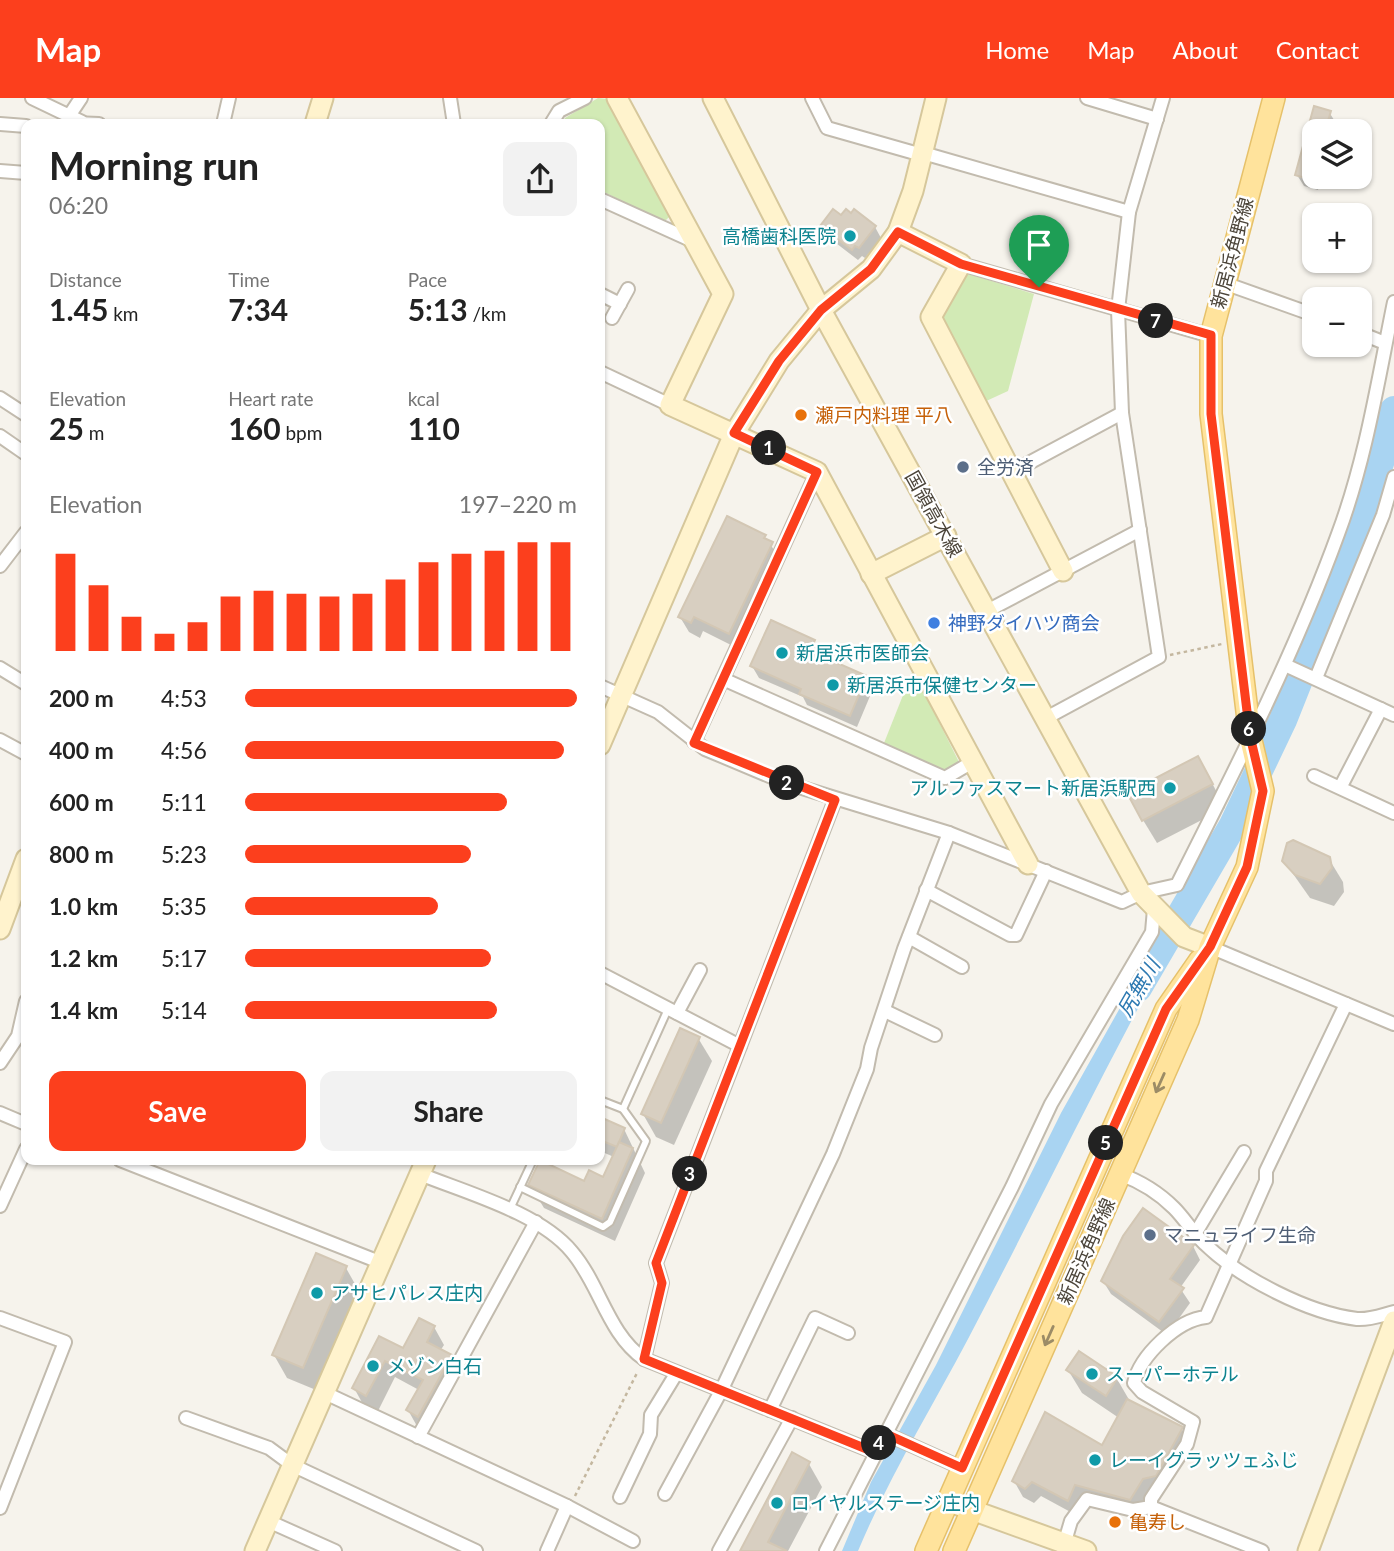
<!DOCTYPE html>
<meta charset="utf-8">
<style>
:root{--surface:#fff;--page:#f2f2f2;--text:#222;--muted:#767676;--accent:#fc3f1d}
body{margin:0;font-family:Lato,"Noto Sans JP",sans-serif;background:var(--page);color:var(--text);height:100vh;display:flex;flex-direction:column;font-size:26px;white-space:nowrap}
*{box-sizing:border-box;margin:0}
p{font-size:23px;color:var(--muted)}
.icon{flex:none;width:38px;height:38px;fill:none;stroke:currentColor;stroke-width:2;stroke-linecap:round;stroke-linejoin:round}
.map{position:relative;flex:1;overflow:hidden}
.details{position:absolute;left:21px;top:21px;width:584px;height:1046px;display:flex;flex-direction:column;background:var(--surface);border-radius:14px;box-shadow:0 2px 5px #0004}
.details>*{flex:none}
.tools{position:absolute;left:1302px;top:21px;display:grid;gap:14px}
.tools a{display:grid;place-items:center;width:70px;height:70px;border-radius:14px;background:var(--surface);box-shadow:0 2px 5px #0004;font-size:35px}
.pin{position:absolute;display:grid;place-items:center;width:60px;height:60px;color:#fff;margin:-72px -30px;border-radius:50% 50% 50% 0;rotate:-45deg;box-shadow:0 0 7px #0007}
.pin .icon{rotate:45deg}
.km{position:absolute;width:35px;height:35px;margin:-18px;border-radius:50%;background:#222;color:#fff;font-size:19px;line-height:35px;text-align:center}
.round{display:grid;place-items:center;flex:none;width:74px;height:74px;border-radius:14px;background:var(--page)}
.summary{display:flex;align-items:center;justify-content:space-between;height:119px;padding:0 28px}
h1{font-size:38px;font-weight:700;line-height:52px}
.metrics{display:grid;grid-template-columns:repeat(3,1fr);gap:10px;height:119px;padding:7px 28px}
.metrics div{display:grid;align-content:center}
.metrics b{font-size:30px;font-weight:700}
.metrics small{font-size:19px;font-weight:400}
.metrics p{font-size:19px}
.chart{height:196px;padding:14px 28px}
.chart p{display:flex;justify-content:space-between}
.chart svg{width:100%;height:126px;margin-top:7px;stroke:var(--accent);stroke-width:6}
.button{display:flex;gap:14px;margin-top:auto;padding:14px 28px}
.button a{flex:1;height:80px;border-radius:14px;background:var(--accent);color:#fff;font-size:28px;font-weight:700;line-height:80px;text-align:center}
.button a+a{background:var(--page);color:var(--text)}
ul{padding:0 28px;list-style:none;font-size:23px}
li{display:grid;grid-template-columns:112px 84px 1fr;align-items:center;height:52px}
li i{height:18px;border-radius:9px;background:var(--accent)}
header{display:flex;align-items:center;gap:42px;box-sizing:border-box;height:98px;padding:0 35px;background:var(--accent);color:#fff}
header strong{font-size:33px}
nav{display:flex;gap:38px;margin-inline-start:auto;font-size:24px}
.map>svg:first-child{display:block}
.green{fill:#d2eab5}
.water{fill:#a9d4f2}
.shadow{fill:#0003}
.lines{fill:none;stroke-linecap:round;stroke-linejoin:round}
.river{stroke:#a9d4f2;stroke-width:28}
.building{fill:#d8cfc1;stroke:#d3c7b4;stroke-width:2}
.lane-casing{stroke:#c2bbae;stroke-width:10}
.street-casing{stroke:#c2bbae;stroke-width:16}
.secondary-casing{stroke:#d6c79b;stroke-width:23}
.primary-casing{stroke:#e6c16a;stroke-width:24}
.path{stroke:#c4b79f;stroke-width:2.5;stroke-dasharray:3.5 3.5;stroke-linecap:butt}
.lane{stroke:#fff;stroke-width:6}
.street{stroke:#fff;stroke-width:12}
.secondary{stroke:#fff3cd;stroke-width:19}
.primary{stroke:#ffe39c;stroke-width:21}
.oneway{stroke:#9c8c66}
.route-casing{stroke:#fff;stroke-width:14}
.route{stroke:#fc3f1d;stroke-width:9}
.culture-dot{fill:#0f9aa8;stroke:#fff;stroke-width:2.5}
.food-dot{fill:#e8710a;stroke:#fff;stroke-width:2.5}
.service-dot{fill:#5c6f8a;stroke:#fff;stroke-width:2.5}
.shop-dot{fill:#3f7fe0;stroke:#fff;stroke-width:2.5}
.labels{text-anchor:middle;stroke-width:5;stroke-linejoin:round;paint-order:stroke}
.culture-label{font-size:19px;fill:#0d838f;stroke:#fff;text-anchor:start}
.street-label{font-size:19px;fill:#4b4439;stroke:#fff}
.food-label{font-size:19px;fill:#c56008;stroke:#fff;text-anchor:start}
.service-label{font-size:19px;fill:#4e5e75;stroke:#fff;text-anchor:start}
.shop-label{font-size:19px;fill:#366cbe;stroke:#fff;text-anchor:start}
.water-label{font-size:21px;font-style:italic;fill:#2e7ab2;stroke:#fff}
</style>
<header>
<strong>Map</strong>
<nav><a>Home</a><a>Map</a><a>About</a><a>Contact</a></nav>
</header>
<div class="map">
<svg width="1394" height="1453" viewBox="0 0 1394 1453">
<rect width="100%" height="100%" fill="#f6f3ec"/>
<g class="green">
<path d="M598,0L607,1L670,118L664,124L600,92V26H561L565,20Z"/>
<path d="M969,176L1034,196L1008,293L984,304L940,225L961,179Z"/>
<path d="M913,572L959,664L948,674L884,645Z"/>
</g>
<path class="water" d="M1153,851L1159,868L1151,886C1088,1003 1030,1123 968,1241C931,1311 889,1379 858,1453H842L871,1384L936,1267L1061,1015Z"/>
<g class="shadow">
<path d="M1315,10L1329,14L1336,25L1334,33H1314V79H1321L1318,92L1304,88L1297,77Z"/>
<path d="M842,119L875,129L881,140L865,160L862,158L858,162L828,139L822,128Z"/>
<path d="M764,438L780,460L737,550L703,533L700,540L689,534L680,519Z"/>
<path d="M813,543L820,554L818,559L866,580L873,591L857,629L807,607L803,599L759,580L752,568Z"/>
<path d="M1211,683L1225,710L1157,745L1143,722Z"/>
<path d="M1329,761L1343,784L1344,794L1334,808L1310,800L1284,763Z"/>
<path d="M698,940L712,963L674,1047L656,1039L643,1016Z"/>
<path d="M600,1021L624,1031L645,1075L615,1143L544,1110L530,1087L584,1085L604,1081L614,1059L600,1053Z"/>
<path d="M1193,1148L1200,1162L1180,1190L1190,1205L1167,1237L1111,1196L1103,1183Z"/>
<path d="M346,1170L359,1193L316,1292L287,1280L274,1257Z"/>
<path d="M434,1229L444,1247L440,1253L451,1259L461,1276L428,1335L418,1330L408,1312L419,1292L395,1279L377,1315L364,1308L354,1290L380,1240L404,1253Z"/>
<path d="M1079,1255L1117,1281L1131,1305L1181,1330L1190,1345L1164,1393L1151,1396L1139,1417L1084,1401L1076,1417L1041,1398L1034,1405L1023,1399L1014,1383L1103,1350L1119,1320L1082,1295L1068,1272Z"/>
<path d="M809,1366L822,1389L788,1453H745Z"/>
</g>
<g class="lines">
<path class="river" d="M1138,890L1233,727L1283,622L1353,446L1387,344L1394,312"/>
</g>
<g class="building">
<path d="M1314,8L1331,13L1325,33H1314L1312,82L1295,77Z"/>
<path d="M833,111L841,117L846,111L851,115L854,111L876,128L859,150L855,148L852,152L820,128Z"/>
<path d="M727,418L766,437L764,440L773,444L729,536L694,519L691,525L678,519Z"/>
<path d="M771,522L815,542L810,553L867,578L850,618L799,596L801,591L750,568Z"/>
<path d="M1198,658L1213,686L1142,723L1127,695Z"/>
<path d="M1293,742L1330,759L1332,770L1320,786L1295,777L1282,763L1287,745Z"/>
<path d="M680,930L700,939L661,1025L641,1016Z"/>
<path d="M600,1019L625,1030L617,1049L600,1042Z"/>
<path d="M619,1044L633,1050L602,1121L528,1087L540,1062L584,1083L589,1072L603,1079Z"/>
<path d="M1143,1110L1194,1147L1170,1181L1184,1190L1159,1224L1101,1183L1123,1138Z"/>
<path d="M316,1155L347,1168L303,1270L272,1257Z"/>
<path d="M419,1220L435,1228L427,1244L452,1257L418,1319L406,1312L423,1282L385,1263L366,1298L352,1290L379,1238L403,1250Z"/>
<path d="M1079,1253L1118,1279L1106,1298L1066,1272Z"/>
<path d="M1127,1301L1183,1329L1156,1378L1143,1381L1130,1402L1075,1387L1068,1403L1032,1384L1025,1391L1012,1383L1045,1314L1102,1347Z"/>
<path d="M792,1354L810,1364L768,1444L787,1453H740Z"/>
</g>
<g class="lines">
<g class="lane-casing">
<g id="lane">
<path d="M600,1002L623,1011L668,911"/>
<path d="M520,1089L603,1129L610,1124L646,1043L623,1011"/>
<path d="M510,1111L533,1062"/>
</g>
</g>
<g class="street-casing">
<g id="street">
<path d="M32,0L82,24"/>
<path d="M450,0L454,26"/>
<path d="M812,0L827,30L922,57"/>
<path d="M1087,0L1157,21"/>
<path d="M69,18L81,0"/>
<path d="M74,25L99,26"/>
<path d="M0,26L26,28"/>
<path d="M223,26L229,0"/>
<path d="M551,26L559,13L585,0"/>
<path d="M923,55L1129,114L1163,0"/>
<path d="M0,73L26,75"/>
<path d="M600,101L695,144"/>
<path d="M961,166L1211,238"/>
<path d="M1224,185L1314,217"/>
<path d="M600,196L620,206"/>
<path d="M612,220L628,191"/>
<path d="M1360,235L1385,245"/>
<path d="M600,274L670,307"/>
<path d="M0,300L26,317"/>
<path d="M0,338L26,356"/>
<path d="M1012,374L1122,315"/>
<path d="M0,468L26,434"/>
<path d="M987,513L1140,432"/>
<path d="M1285,567L1394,617"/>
<path d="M0,570L26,586"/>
<path d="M1316,580L1383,417L1394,379"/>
<path d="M723,581L945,680L974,663"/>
<path d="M600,588L658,614L705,651L786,685L949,735L1122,804L1141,795L1177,787C1235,672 1294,557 1338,436C1366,361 1378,282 1394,204"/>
<path d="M1046,620L1159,559L1122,315L1118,212L1129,114"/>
<path d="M0,642L26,656"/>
<path d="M694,644L817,374"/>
<path d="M1314,678L1394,715"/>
<path d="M1341,688L1381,611"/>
<path d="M926,792L1010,837H1016L1046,773"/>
<path d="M909,839L962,869"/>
<path d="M1210,849L1394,926"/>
<path d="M600,875L740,948L656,1165L662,1185L644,1261"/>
<path d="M885,913L935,937"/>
<path d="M677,915L700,872"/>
<path d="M740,948L835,702"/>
<path d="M0,965L18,938L26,903"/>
<path d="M0,1015L26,1026"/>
<path d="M120,1062L382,1165"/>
<path d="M420,1076C467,1095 540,1115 572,1154C600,1187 608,1236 644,1261L874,1354"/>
<path d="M1120,1076C1139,1083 1159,1095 1174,1110C1185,1121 1193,1135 1205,1146C1240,1180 1308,1215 1357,1221C1370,1222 1382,1217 1394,1214"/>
<path d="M0,1108L26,1051"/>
<path d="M1195,1136L1244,1054"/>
<path d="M0,1220L65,1244L0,1410"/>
<path d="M325,1295L567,1408L547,1453"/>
<path d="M770,1312L815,1220L848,1235"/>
<path d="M186,1320L269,1350L292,1367L476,1453"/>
<path d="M884,1335L962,1370"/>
<path d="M418,1339L536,1124"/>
<path d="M665,1396L721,1293L833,1056L867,971L871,950L904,851L949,735"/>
<path d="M620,1399L650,1336L651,1317L676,1276"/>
<path d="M567,1408L633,1443"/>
<path d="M1151,1409V1401L1187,1346L1193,1324L1142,1294L1134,1285C1140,1258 1177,1222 1206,1219L1266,1083V1073L1346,906"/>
<path d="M268,1423L335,1453"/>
<path d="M1063,1450L1071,1423L1087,1401L1133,1412L1151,1409L1262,1453"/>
<path d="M719,1453L792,1320"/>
<path d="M826,1453L1012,1089L1051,1006L1152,834L1154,811"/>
</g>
</g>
<g class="secondary-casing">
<g id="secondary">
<path d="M617,0L723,196L670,307L817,374L1028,766"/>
<path d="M713,0L821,212L1141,795L1184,839L1210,849"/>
<path d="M315,26L323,0"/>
<path d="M898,134L961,166L931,219L1063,473"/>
<path d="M871,476L946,438"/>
<path d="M600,647L734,336L779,263L821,212L871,171L898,134L913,93L936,0"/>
<path d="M0,831L26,761"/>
<path d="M947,1403L1086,1453"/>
<path d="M255,1453L426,1062"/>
<path d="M1308,1453L1394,1223"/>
</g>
</g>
<g class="primary-casing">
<g id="primary">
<path d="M926,1453L1166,911L1200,862"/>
<path d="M954,1453L1188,922L1210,849L1247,769L1263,693L1250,638L1211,316V238L1274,0"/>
</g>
</g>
<g class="path">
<path d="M1170,557L1222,546"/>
<path d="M575,1398L638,1273"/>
</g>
<use href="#lane" class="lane"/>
<use href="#street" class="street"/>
<use href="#secondary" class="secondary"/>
<use href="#primary" class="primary"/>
</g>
<defs><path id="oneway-shaft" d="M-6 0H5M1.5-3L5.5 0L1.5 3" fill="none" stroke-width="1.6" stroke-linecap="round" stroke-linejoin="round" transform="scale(1.75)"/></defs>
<g class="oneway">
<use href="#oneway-shaft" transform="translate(1160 985) rotate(114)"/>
<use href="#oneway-shaft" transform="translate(1049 1238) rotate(114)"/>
</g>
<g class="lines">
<g class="route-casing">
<path id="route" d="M898,134L961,166L1211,237V316L1250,638L1263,693L1247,769L1210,849L1166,911L962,1370L884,1335L874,1354L644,1261L662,1185L656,1165L835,702L694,645L817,374L734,335L779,263L821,212L871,171Z"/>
</g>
<use href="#route" class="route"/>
</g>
<g class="culture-dot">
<circle cx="850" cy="138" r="7"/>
<circle cx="782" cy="555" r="7"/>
<circle cx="833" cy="587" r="7"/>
<circle cx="1170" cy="690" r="7"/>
<circle cx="317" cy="1195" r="7"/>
<circle cx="373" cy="1268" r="7"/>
<circle cx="1092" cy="1276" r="7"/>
<circle cx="1095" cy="1362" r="7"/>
<circle cx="777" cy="1405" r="7"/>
</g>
<g class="food-dot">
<circle cx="801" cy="317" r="7"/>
<circle cx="1115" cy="1424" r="7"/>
</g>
<g class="service-dot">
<circle cx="963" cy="369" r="7"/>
<circle cx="1150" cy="1137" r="7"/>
</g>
<circle class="shop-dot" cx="934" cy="525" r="7"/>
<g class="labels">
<g class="culture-label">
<text x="836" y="145" text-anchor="end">高橋歯科医院</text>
<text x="796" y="562">新居浜市医師会</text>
<text x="847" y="594">新居浜市保健センター</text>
<text x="1156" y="697" text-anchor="end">アルファスマート新居浜駅西</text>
<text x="331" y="1202">アサヒパレス庄内</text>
<text x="387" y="1275">メゾン白石</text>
<text x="1106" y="1283">スーパーホテル</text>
<text x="1109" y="1369">レーイグラッツェふじ</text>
<text x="791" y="1412">ロイヤルステージ庄内</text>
</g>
<g class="street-label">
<text transform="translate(1232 155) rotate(-75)" y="7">新居浜角野線</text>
<text transform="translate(934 416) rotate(61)" y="7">国領高木線</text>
<text transform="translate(1086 1153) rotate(-66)" y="7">新居浜角野線</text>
</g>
<g class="food-label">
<text x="815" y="324">瀬戸内料理 平八</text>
<text x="1129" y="1431">亀寿し</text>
</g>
<g class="service-label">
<text x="977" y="376">全労済</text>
<text x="1164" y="1144">マニュライフ生命</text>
</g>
<g class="shop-label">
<text x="948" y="532">神野ダイハツ商会</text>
</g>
<g class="water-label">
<text transform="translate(1139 890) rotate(-60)" y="7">尻無川</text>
</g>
</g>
</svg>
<div class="tools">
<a><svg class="icon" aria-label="layers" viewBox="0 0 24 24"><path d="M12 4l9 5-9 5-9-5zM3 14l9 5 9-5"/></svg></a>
<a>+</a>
<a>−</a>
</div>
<div class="pin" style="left:1039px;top:189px;background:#1e9e55"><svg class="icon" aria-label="arrive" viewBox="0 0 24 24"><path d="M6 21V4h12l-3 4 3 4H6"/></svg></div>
<b class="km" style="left:769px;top:350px">1</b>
<b class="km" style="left:787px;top:685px">2</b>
<b class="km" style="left:690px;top:1076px">3</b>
<b class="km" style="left:879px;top:1345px">4</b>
<b class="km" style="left:1106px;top:1045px">5</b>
<b class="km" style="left:1249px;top:631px">6</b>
<b class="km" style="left:1156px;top:223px">7</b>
<section class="details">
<div class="summary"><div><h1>Morning run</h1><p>06:20</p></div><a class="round"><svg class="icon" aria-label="share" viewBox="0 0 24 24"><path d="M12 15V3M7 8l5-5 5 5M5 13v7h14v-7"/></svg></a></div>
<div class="metrics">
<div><p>Distance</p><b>1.45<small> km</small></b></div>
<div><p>Time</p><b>7:34</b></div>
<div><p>Pace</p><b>5:13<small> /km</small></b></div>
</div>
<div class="metrics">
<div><p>Elevation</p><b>25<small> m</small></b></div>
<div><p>Heart rate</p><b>160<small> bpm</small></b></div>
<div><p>kcal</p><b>110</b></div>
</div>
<div class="chart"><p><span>Elevation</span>197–220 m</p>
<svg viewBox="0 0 160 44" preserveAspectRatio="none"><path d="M5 44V10M15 44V21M25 44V32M35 44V38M45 44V34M55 44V25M65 44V23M75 44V24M85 44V25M95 44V24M105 44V19M115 44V13M125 44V10M135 44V9M145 44V6M155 44V6"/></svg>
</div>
<ul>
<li><b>200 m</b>4:53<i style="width:100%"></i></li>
<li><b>400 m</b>4:56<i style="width:96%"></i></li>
<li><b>600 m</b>5:11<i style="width:79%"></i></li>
<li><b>800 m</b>5:23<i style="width:68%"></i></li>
<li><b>1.0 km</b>5:35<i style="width:58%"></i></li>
<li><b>1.2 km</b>5:17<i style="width:74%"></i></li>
<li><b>1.4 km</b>5:14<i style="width:76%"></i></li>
</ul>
<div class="button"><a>Save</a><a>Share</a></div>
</section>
</div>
